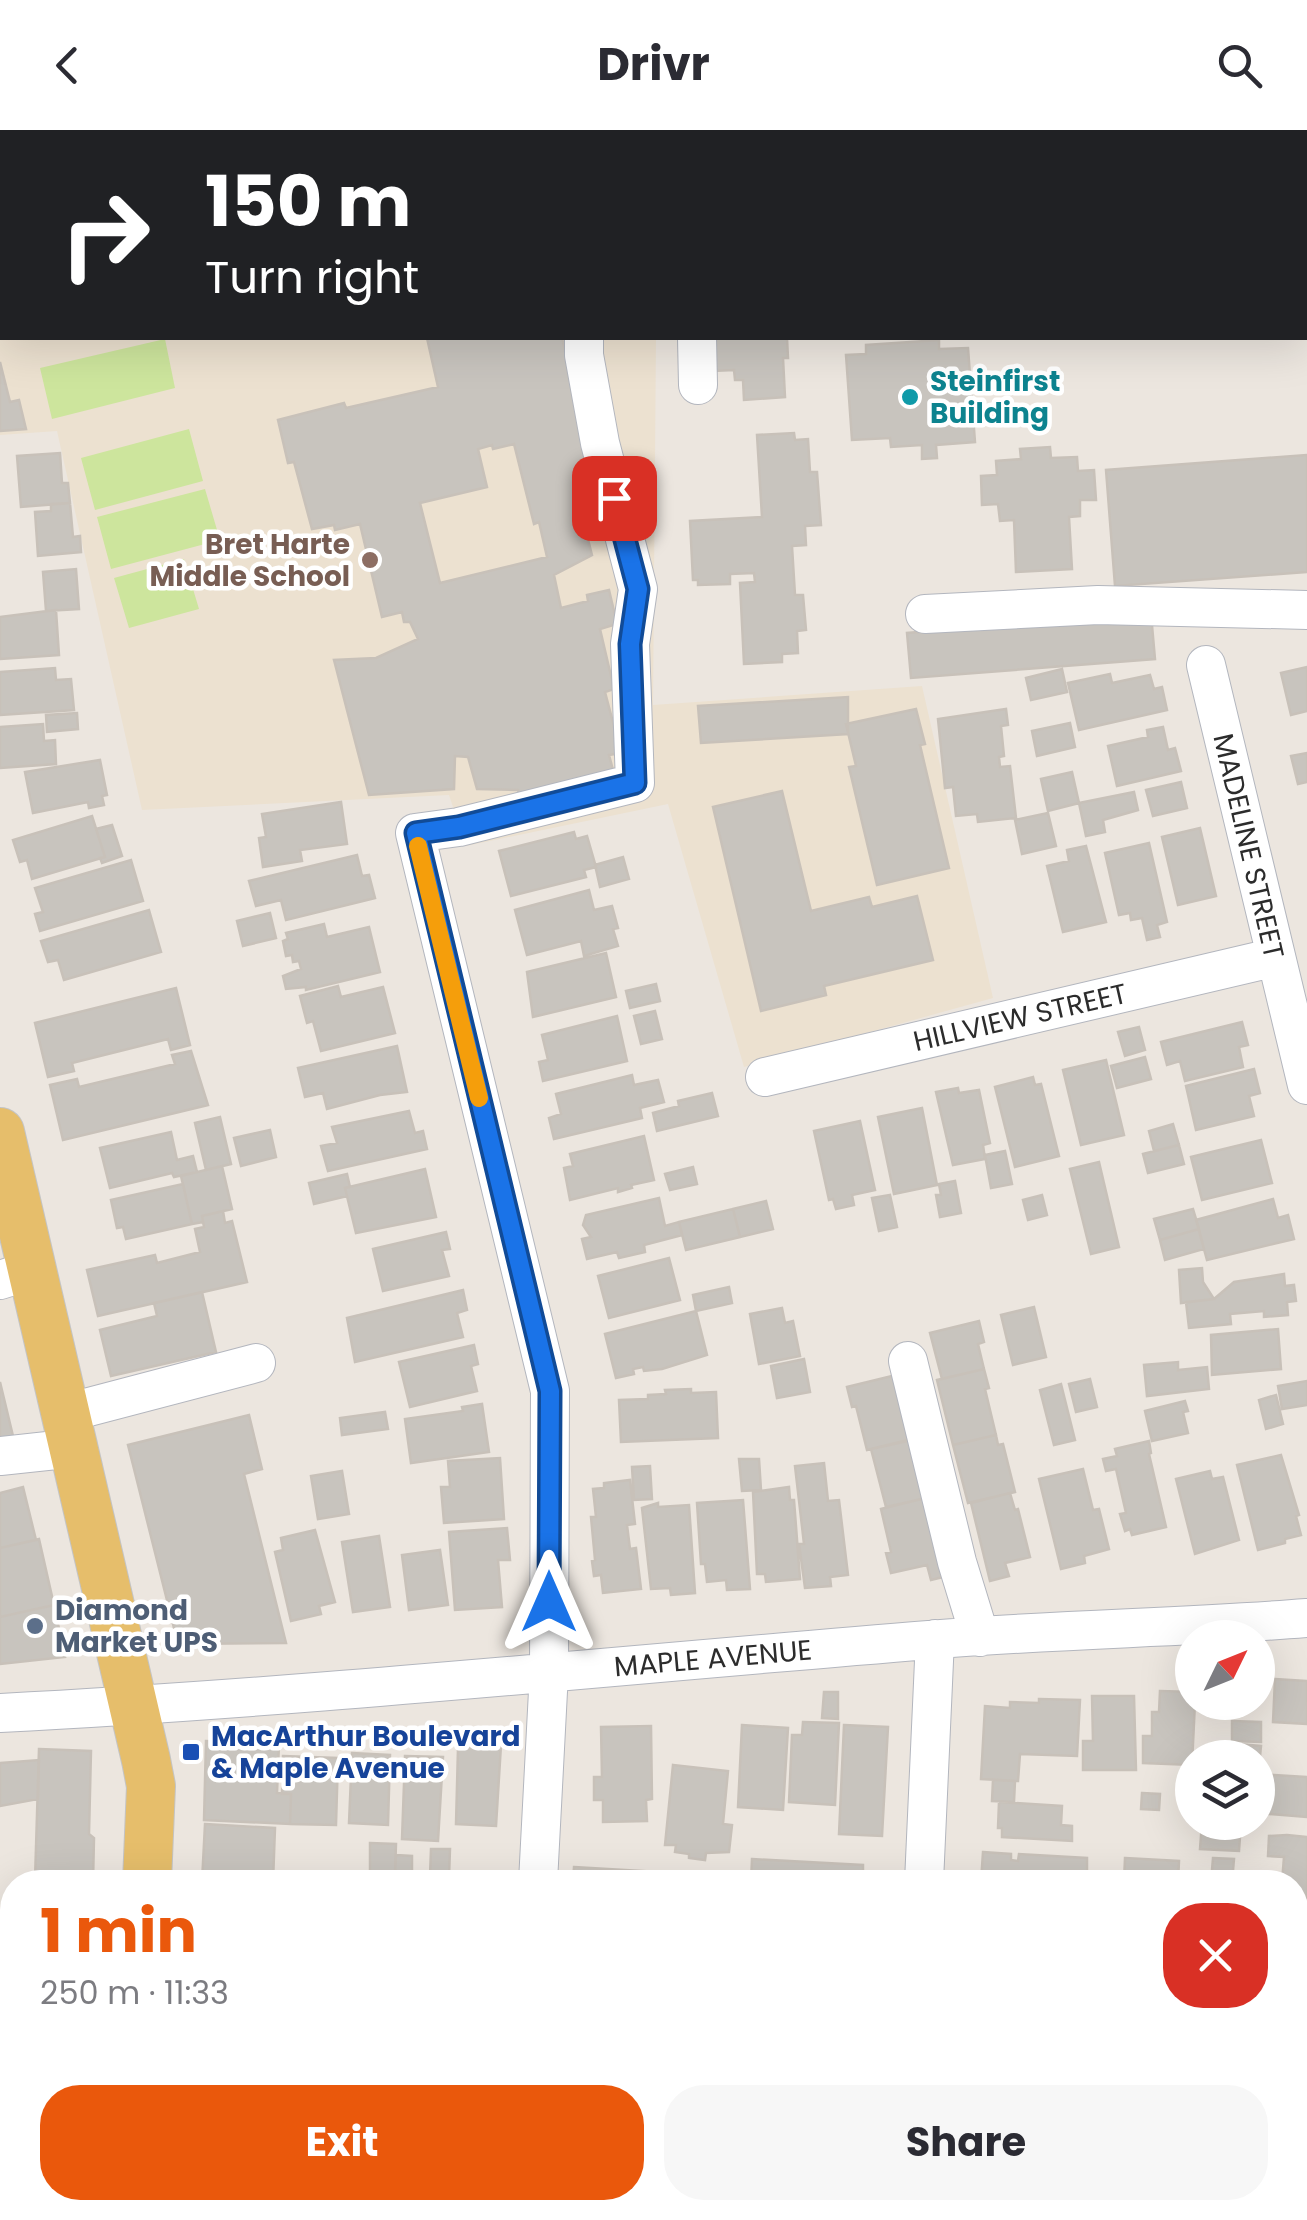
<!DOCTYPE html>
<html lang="en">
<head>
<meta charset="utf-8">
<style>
	body { margin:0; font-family:Poppins,sans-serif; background:#f7f7f7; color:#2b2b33; height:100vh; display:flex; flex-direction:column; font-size:38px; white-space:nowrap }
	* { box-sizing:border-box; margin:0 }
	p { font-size:32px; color:#7c7c81 }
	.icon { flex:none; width:55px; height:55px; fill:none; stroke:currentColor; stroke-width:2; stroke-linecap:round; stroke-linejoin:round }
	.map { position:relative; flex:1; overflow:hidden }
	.details { position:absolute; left:0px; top:1740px; width:1308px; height:350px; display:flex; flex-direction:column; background:#fff; border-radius:40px 40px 0 0; box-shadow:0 10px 40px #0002 }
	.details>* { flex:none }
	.guide { position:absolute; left:0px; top:0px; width:1308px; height:210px; box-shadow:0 10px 40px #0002; background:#202124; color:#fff; overflow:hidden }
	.needle { width:65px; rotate:47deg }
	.fabs { position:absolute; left:1175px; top:1490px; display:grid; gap:20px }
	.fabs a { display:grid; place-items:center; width:100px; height:100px; border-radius:50%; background:#fff; box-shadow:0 10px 40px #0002; font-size:50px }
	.pin { position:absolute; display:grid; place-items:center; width:85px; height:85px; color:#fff; margin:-42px; border-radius:20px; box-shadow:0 5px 15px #0006 }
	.me { position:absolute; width:110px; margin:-55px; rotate:0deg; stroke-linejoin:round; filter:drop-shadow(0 0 8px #0008) }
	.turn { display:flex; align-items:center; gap:35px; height:210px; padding:0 40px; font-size:45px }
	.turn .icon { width:130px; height:130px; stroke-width:2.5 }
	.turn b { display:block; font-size:70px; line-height:85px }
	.round { display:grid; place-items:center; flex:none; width:105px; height:105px; border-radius:40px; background:#f7f7f7 }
	.head { display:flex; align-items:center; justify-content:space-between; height:170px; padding:0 40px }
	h1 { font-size:60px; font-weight:700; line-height:75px; color:#ea580c }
	.primary-button { display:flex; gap:20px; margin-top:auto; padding:20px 40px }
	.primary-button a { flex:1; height:115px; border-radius:40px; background:#ea580c; color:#fff; font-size:40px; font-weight:700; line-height:115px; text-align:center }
	.primary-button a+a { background:#f7f7f7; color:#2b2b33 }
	header { display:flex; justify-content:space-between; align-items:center; height:130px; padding:0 40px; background:#fff; font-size:45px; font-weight:700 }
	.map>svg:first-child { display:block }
	.education { fill:#ece1d0 }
	.pitch { fill:#cde59d }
	.building { fill:#c8c4be; stroke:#c8c1b9; stroke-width:2.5; fill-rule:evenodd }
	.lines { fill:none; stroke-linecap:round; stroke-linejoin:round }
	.minor-casing { stroke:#b3b6be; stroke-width:40 }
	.major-casing { stroke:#c4c4c4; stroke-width:50 }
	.minor { stroke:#fff; stroke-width:38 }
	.major { stroke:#e6be6b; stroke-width:48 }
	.route-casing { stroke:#114b97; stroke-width:25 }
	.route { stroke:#1a73e8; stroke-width:18 }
	.slow { stroke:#f59e0b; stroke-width:18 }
	.culture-dot { fill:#0f9aa8; stroke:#fff; stroke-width:4 }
	.education-dot { fill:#8d6e63; stroke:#fff; stroke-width:4 }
	.service-dot { fill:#5c6f8a; stroke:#fff; stroke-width:4 }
	.transit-dot { fill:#1a4fb4; stroke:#fff; stroke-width:4 }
	.labels { text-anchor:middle; stroke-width:9; stroke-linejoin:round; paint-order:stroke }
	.culture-label { font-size:28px; font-weight:bold; fill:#0d838f; stroke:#fff; text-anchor:start }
	.education-label { font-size:28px; font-weight:bold; fill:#785e54; stroke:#fff; text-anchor:end }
	.street-label { font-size:28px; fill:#2c2c2c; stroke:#fff }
	.service-label { font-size:28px; font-weight:bold; fill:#4e5e75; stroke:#fff; text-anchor:start }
	.transit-label { font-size:28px; font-weight:bold; fill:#164399; stroke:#fff; text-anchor:start }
</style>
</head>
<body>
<header><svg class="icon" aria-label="back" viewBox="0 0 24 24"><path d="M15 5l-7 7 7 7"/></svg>Drivr<svg class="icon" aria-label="search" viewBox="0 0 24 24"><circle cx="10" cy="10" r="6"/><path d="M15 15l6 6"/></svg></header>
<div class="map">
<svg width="1307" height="2090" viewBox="0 0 1307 2090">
	<rect width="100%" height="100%" fill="#ece6df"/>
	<!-- education -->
	<path class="education" d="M0,0H658L2,2V208H656L653,575L922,556L993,868L744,937L668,674L466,716L449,665L142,680L57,301L0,305Z"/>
	<!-- pitch -->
	<path class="pitch" d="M165,209L175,258L52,289L40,238Z
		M189,299L203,351L95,380L81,328Z
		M205,359L220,410L111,439L97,387Z
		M184,429L199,479L129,498L114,448Z"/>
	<!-- building -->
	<path class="building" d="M423,0H566L423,2Z
		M427,208H562L601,377L581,382L592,425L554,445L561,478L588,471L587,465L609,460L617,494L600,499L614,559L605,562L621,623L609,625L613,640L519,664L518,660L477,659L468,627L455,626L454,659L369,665L334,530L376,528L418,509L410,492H404L402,482L382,487L360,394L335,400L334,395L312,399L294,332L288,333L278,290L344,273L346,278L438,257ZM514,314L534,394L539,392L547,427L440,453L420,373L487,357L478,319L492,315L493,319Z
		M710,208H787L788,228H783L785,267L744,270L743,250H735L734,240L713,241Z
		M939,210V219L968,218L975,312L936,315L937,328L922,329V315L891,317L890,308L852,310L846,225L866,224V215Z
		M0,232L10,272L19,270L26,299L0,301Z
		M794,303L795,310L808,309L810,342H817L821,395L805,396L806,415L792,416L795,465H803L806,500L797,501L798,523L782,524V532L744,534L740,453L755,452L754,443L730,444V454L698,455V450H693L690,391L762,387L757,305Z
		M1050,317L1051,328L1077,327L1078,341L1094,340L1096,370H1080V386L1069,387L1072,439L1016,442L1014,390L1000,391L998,374L982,375L981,346L997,345L996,331L1021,329L1020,319Z
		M60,323L62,353H68L70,373L21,377L17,326Z
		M1307,325V442L1115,456L1106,340Z
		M70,373L73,407L80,406L81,422L38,426L35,382L51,381V374Z
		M76,439L79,479L46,481L43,442Z
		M56,480L59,525L0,529V487Z
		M1151,484L1155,529L911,548L907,503Z
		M1307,537V581L1291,585L1281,543Z
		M55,538L56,550L71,549L74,580L0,585V542Z
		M1062,539L1067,562L1031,570L1026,548Z
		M1110,544L1112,553L1150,545L1154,559L1162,557L1167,580L1079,600L1068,553Z
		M848,567V604L701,613L698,576Z
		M916,579L925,614L920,615L949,738L877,755L849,637L856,636L846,594Z
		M1006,579L1008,595L1001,596L1004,626L999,627L1000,637L1010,636L1016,688L978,692L977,684L956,686L953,657L945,658L938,589Z
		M77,583L78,599L47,602L46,585Z
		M1070,593L1075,617L1037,626L1032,601Z
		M43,594L44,611L55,610L56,634L0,638V597Z
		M1163,597L1168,620L1175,618L1181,641L1117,656L1108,616L1148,607L1147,600Z
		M1307,623V652L1298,654L1291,626Z
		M100,630L107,665L102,666L104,675L89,678L88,672L33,683L25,642Z
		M1072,642L1079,673L1048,681L1041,649Z
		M1181,652L1187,678L1153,686L1146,660Z
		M782,661L811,781L869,767L872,777L917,766L933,830L824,856L826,865L761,881L713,677Z
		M1134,662L1138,680L1103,690L1105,702L1086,706L1079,673Z
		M341,672L347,714L300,720L302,731L263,737L259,708L266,707L262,684Z
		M1048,683L1056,716L1022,724L1015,690Z
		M92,686L105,727L32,749L27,730L20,732L13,710Z
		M112,695L122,726L102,733L100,728L105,727L96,699Z
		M1200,698L1216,766L1178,775L1162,707Z
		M574,702L576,709L587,706L596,737L584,740L586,747L511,766L499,721Z
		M1149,713L1167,792L1157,795L1160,807L1147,810L1142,788L1131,790L1130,783L1119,785L1105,723Z
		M1086,716L1106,792L1063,802L1047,736L1069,731L1067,720Z
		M357,725L362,746L369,745L375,768L286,790L281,770L256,776L249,751Z
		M623,727L629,749L600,757L595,735Z
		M131,730L143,771L40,801L35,784L43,782L35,758Z
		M589,760L594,780L612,776L618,798L613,799L618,816L584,826L581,811L527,825L515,780Z
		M149,780L161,822L64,850L58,830L48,832L41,811Z
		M270,783L276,808L243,816L237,791Z
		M324,794L327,807L369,797L380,842L306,860V857L286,859L283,846L301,839L299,831L293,832L292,825L286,826L283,811L288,809L286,803Z
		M606,823L616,867L533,887L527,842Z
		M656,854L660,871L630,878L626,861Z
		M338,856L341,867L383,857L395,903L321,921L313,891L307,893L300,866Z
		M176,858L190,915L171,920L168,909L72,933L74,941L48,947L35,893Z
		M655,881L662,909L641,914L634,886Z
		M617,886L627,931L543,951L539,932L548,930L542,905Z
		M1242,892L1248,915L1239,917L1243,937L1185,951L1180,931L1167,935L1161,912Z
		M1139,897L1145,920L1125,926L1118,902Z
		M397,916L407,962L380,965L327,979L323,963L305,967L298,938Z
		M191,921L208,975L63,1010L50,955L77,949L79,957L175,934L172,925Z
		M1145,927L1151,949L1117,958L1111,936Z
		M1106,930L1124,1005L1081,1015L1063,940Z
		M1254,939L1260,963L1249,966L1254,986L1196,1000L1186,956Z
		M632,945L634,955L658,950L664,972L640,978L642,988L554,1009L549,988L561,984L556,964Z
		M1033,947L1035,955L1041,954L1059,1026L1015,1037L995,957Z
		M958,958L959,963L979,960L990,1013L983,1015L985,1029L953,1035L936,962Z
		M712,963L718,986L657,1001L653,983L679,976L678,971Z
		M922,978L937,1055L894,1064L878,987Z
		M409,981L415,1003L423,1001L427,1019L328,1041L321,1016L337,1013L332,997Z
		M220,987L231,1034L206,1040L195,993Z
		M860,991L875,1060L852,1065L854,1075L836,1079L833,1069L829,1070L814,1001Z
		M1173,994L1179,1015L1154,1021L1149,1001Z
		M270,1000L276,1027L241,1036L234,1008Z
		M171,1002L177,1030L193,1026L197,1042L174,1047L172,1043L110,1058L100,1018Z
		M644,1006L654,1050L631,1055L632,1058L618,1062V1058L570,1070L564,1038L573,1036L570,1024Z
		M1261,1010L1272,1053L1202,1070L1191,1027Z
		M1179,1015L1184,1034L1148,1043L1143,1024Z
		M1005,1021L1012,1054L991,1058L985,1025Z
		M1099,1032L1119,1117L1091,1124L1070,1039Z
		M222,1036L232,1079L202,1086L203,1092L192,1094L181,1046Z
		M693,1037L697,1054L670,1060L665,1044Z
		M425,1039L436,1087L356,1103L345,1058Z
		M347,1044L350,1057L345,1058L347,1066L314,1074L309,1053Z
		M955,1051L961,1083L940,1087L936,1065H941L939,1054Z
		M183,1054L192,1094L126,1109L123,1097L117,1098L111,1070Z
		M890,1065L897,1097L879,1101L872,1068Z
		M1042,1065L1047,1085L1028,1090L1023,1070Z
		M659,1068L665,1096L679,1092L682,1105L644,1115L645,1122L619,1128L617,1122L587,1129L582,1109L591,1107L583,1095L586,1085Z
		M1273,1069L1278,1088L1288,1085L1294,1109L1207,1130L1196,1090Z
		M766,1071L773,1099L740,1107L733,1079Z
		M733,1079L740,1107L686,1120L679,1092Z
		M1193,1079L1199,1099L1160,1110L1154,1089Z
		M223,1081L225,1093L232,1091L247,1152L98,1186L87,1140L155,1125L157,1133L200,1122L195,1099L204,1097L202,1086Z
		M1199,1099L1204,1119L1165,1130L1160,1110Z
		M446,1102L450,1119L442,1120L449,1146L383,1161L373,1119Z
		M669,1128L680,1170L609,1188L598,1146Z
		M1202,1138L1203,1152L1214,1169L1181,1173L1179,1140Z
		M1284,1144L1285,1156L1294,1155L1296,1171L1287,1172L1288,1185L1264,1187V1181L1230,1184L1231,1194L1189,1198L1186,1172L1214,1169L1234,1152Z
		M729,1157L732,1173L696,1181L693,1165Z
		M463,1160L467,1180L457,1183L463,1207L355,1232L347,1188Z
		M202,1162L216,1222L111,1246L100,1200L157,1186L154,1173Z
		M1034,1177L1046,1227L1013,1235L1001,1185Z
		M782,1178L785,1193L793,1191L800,1226L759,1234L750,1184Z
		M696,1181L707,1225L662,1239L644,1241L643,1237L633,1239L634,1244L616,1248L605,1204Z
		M979,1191L984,1212L978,1214L984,1239L942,1249L930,1203Z
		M1278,1199L1281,1239L1212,1245L1211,1205Z
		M474,1215L478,1234L471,1236L477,1261L410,1277L399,1232Z
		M804,1229L810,1262L777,1268L771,1236Z
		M1178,1232V1240L1207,1237L1209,1259L1147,1266L1144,1235Z
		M984,1239L989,1258L985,1259L996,1305L953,1315L937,1250Z
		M896,1245L912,1310L867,1320L856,1276L852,1277L847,1257Z
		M1090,1249L1097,1277L1076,1282L1069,1254Z
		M1307,1251V1275L1282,1279L1278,1256Z
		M0,1252L13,1306L0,1309Z
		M1061,1254L1075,1310L1054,1315L1040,1260Z
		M691,1259V1263L716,1262L718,1308L621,1312L619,1270L648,1269V1265L666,1264L665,1260Z
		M1276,1265L1283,1294L1266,1299L1259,1270Z
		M1185,1271L1188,1281L1183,1282L1188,1303L1152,1311L1145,1281Z
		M482,1274L489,1322L411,1333L405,1289L463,1281L462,1277Z
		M385,1282L388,1299L342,1305L340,1288Z
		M249,1285L262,1339L244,1344L286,1513L178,1514L128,1315Z
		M996,1305L998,1315L1003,1314L1015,1362L968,1373L953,1315Z
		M916,1308L931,1367L886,1377L871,1319Z
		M1149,1311L1151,1323L1149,1324L1166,1397L1132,1405L1130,1399L1125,1401L1120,1384L1126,1383L1116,1339L1106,1341L1103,1329L1117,1326L1115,1319Z
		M1281,1325L1299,1385L1296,1386L1301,1405L1285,1409V1413L1258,1420L1237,1335Z
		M500,1328L504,1389L444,1393L441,1357H450L448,1331Z
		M739,1329H759L761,1360L742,1361Z
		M824,1333L828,1371L839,1370L848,1445L830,1447L831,1456L805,1458L799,1414H804L795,1336Z
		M650,1336L652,1369L634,1370L632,1337Z
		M1083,1339L1093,1380L1099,1379L1109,1419L1084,1426L1085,1433L1061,1439L1039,1349Z
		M342,1341L349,1384L318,1389L311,1346Z
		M1210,1341L1212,1349L1223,1347L1239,1410L1195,1424L1176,1349Z
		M630,1350L635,1394L627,1395L630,1419L636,1418L641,1459L603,1463L601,1445L594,1446L592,1431L595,1430L591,1387H596L593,1359L604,1358V1353Z
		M23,1357L36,1410L0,1418V1363Z
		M789,1357L790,1370H794L800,1449L766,1452L765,1444H757L753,1362Z
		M1010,1363L1015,1380L1018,1379L1030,1427L1005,1433L1009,1446L990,1451L971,1373Z
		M925,1368L943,1447L931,1450L927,1435L891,1443L886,1423L891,1422L881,1379Z
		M743,1370L750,1459L727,1460L726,1450L707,1452L705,1434H701L697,1373Z
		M658,1373V1377L689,1375L695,1463L671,1465L670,1458L651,1459L642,1378Z
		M507,1398L510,1430H498L502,1477L455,1480L449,1402Z
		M315,1400L335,1472L319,1476L321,1484L291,1491L275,1422L283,1420L281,1408Z
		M379,1406L390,1477L353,1482L342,1412Z
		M39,1409L54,1475L0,1487V1418Z
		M440,1420L448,1475L409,1480L402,1425Z
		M54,1475L65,1527L0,1534V1487Z
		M1275,1549L1307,1551V1594L1273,1592Z
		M1160,1561L1192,1562V1572H1195L1192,1635L1143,1633V1606H1152V1582H1159Z
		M824,1562H838V1589L822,1588Z
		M1092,1566H1134L1136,1640H1083V1611H1093Z
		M1039,1569L1080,1570L1077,1626L1020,1624L1018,1651L981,1649L985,1576L1010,1578V1572L1039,1573Z
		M1232,1591L1261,1592V1612L1232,1611Z
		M803,1592L839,1593L835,1675L789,1672L792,1605H802Z
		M742,1595L788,1598L783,1680L738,1677Z
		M844,1595L888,1597L882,1706L839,1704Z
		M651,1596L652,1669L646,1670L647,1691L603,1692V1670H594V1647H602L601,1597Z
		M206,1611L279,1614L277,1663L291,1664L290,1694L204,1690Z
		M1225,1613L1261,1616L1259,1637L1258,1628H1224Z
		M483,1614L501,1615L496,1696L456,1694L458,1618L483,1619Z
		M39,1619L91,1621L89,1704L94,1708L93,1752L35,1750Z
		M352,1623L390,1625L388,1695L349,1693Z
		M283,1626L338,1628L336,1695L290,1694L291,1664H282Z
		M405,1626L443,1627L438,1711L402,1709Z
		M39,1630L38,1669L0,1676V1633Z
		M673,1635L728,1641L723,1694L732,1695L729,1722L706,1723L705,1730L689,1728V1724L675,1722L676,1715H665Z
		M1259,1644L1307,1647V1687L1258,1683Z
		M993,1650L1015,1651L1014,1672L992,1671Z
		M1142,1663L1160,1664L1159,1680L1141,1679Z
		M999,1672L1062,1676L1061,1695L1072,1696V1711L1002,1707V1698H998Z
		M1202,1692L1241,1693L1239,1721L1200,1719Z
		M205,1694L275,1698L273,1752H202Z
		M1287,1705L1307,1707V1768L1295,1767V1752H1282L1284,1727L1268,1726L1269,1706Z
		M370,1713L396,1714L395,1744L370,1743Z
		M431,1719H450L449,1747L430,1746Z
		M983,1722L1011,1724V1730L1018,1731L1019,1724L1087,1728V1752H981Z
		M396,1725L412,1726V1744H395Z
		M1125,1728L1179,1731L1178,1752H1124Z
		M1213,1728L1234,1729L1232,1752H1211Z
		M752,1729L863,1735V1752H751Z
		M574,1737L692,1744L691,1752H573Z
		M343,1743L373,1745V1752H342Z
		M1295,1778L1307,1779V1815L1295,1814Z
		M0,1795L12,1796V1985H0Z
		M1295,1835L1307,1836V1874L1295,1873Z
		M1295,1894L1307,1895V1931H1295Z
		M1295,1953L1307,1954V1990L1295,1989Z
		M1295,2010L1307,2011L1306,2065H1295Z
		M186,2078H231L230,2090H186Z
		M773,2078H836L835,2088L808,2086V2082L773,2080Z
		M967,2078H1073L1072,2090H966Z
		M268,2079L299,2081V2085L330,2086V2090H238L239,2081L267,2083Z"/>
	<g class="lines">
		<defs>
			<path id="minor" d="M979,0V2
				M609,2L610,0
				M685,2V0
				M697,208L698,255
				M925,484L1098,475L1307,480
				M1206,535L1307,955
				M765,947L1276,827
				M0,1150L32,1140
				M908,1231L957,1432L980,1507
				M66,1283L256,1233
				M0,1326L75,1318
				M0,1583C310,1567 619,1535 929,1510C1055,1499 1181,1498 1307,1488
				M538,1752L549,1542L550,1261L415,703L459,697L635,653L630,514L638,459L600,313L584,225V208
				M924,1752L935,1509
				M520,2090L521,2078
				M908,2090L909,2078"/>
			<path id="major" d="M0,1002L146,1630L151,1656L147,1752
				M132,2090L133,2078"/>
		</defs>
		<!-- minor casing -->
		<use href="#minor" class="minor-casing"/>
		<!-- major casing -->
		<use href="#major" class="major-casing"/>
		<!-- minor -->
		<use href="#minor" class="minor"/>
		<!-- major -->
		<use href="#major" class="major"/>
	</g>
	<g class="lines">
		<defs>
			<path id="route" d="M549,1472L550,1261L416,703L459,697L635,653L630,514L638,459L614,368"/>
		</defs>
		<!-- route casing -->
		<use href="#route" class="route-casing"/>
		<!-- route -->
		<use href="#route" class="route"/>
		<!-- slow -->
		<path class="slow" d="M418,716L479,968"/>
	</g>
	<!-- markers -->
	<circle class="culture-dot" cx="910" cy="267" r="10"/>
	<circle class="education-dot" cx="370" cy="430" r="10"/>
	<circle class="service-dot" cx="35" cy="1496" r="10"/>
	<rect class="transit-dot" x="181" y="1612" width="20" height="20" rx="5"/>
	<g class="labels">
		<!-- culture labels -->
		<g class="culture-label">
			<text x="930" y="261">Steinfirst<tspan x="930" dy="32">Building</tspan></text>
		</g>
		<!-- education labels -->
		<g class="education-label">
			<text x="350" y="424">Bret Harte<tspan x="350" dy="32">Middle School</tspan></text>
		</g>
		<!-- street labels -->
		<g class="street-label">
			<text transform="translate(1249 716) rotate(77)" y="10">MADELINE STREET</text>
			<text transform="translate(1020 887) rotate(-13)" y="10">HILLVIEW STREET</text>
			<text transform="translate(713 1528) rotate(-5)" y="10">MAPLE AVENUE</text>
		</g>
		<!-- service labels -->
		<g class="service-label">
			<text x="55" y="1490">Diamond<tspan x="55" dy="32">Market UPS</tspan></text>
		</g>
		<!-- transit labels -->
		<g class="transit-label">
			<text x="211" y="1616">MacArthur Boulevard<tspan x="211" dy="32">&amp; Maple Avenue</tspan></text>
		</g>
	</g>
</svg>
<div class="fabs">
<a><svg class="needle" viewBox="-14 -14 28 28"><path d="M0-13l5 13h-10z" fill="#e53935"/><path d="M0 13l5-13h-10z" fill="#7c7c81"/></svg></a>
<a><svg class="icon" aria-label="layers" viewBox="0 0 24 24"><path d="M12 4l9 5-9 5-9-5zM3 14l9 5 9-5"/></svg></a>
</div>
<div class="pin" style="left:614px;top:368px;background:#d93025"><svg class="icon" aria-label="arrive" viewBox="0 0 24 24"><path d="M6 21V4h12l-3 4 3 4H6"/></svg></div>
<svg class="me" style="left:549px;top:1472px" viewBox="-20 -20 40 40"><path d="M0-17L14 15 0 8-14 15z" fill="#1a73e8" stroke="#fff" stroke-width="4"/></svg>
<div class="guide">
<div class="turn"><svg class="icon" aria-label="right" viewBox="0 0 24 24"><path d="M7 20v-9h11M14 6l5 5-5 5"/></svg><div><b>150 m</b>Turn right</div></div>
</div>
<section class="details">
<div class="head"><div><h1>1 min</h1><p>250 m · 11:33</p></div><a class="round" style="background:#d93025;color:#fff"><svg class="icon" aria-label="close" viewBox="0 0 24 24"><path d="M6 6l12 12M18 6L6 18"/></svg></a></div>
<div class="primary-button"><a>Exit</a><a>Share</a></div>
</section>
</div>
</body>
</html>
